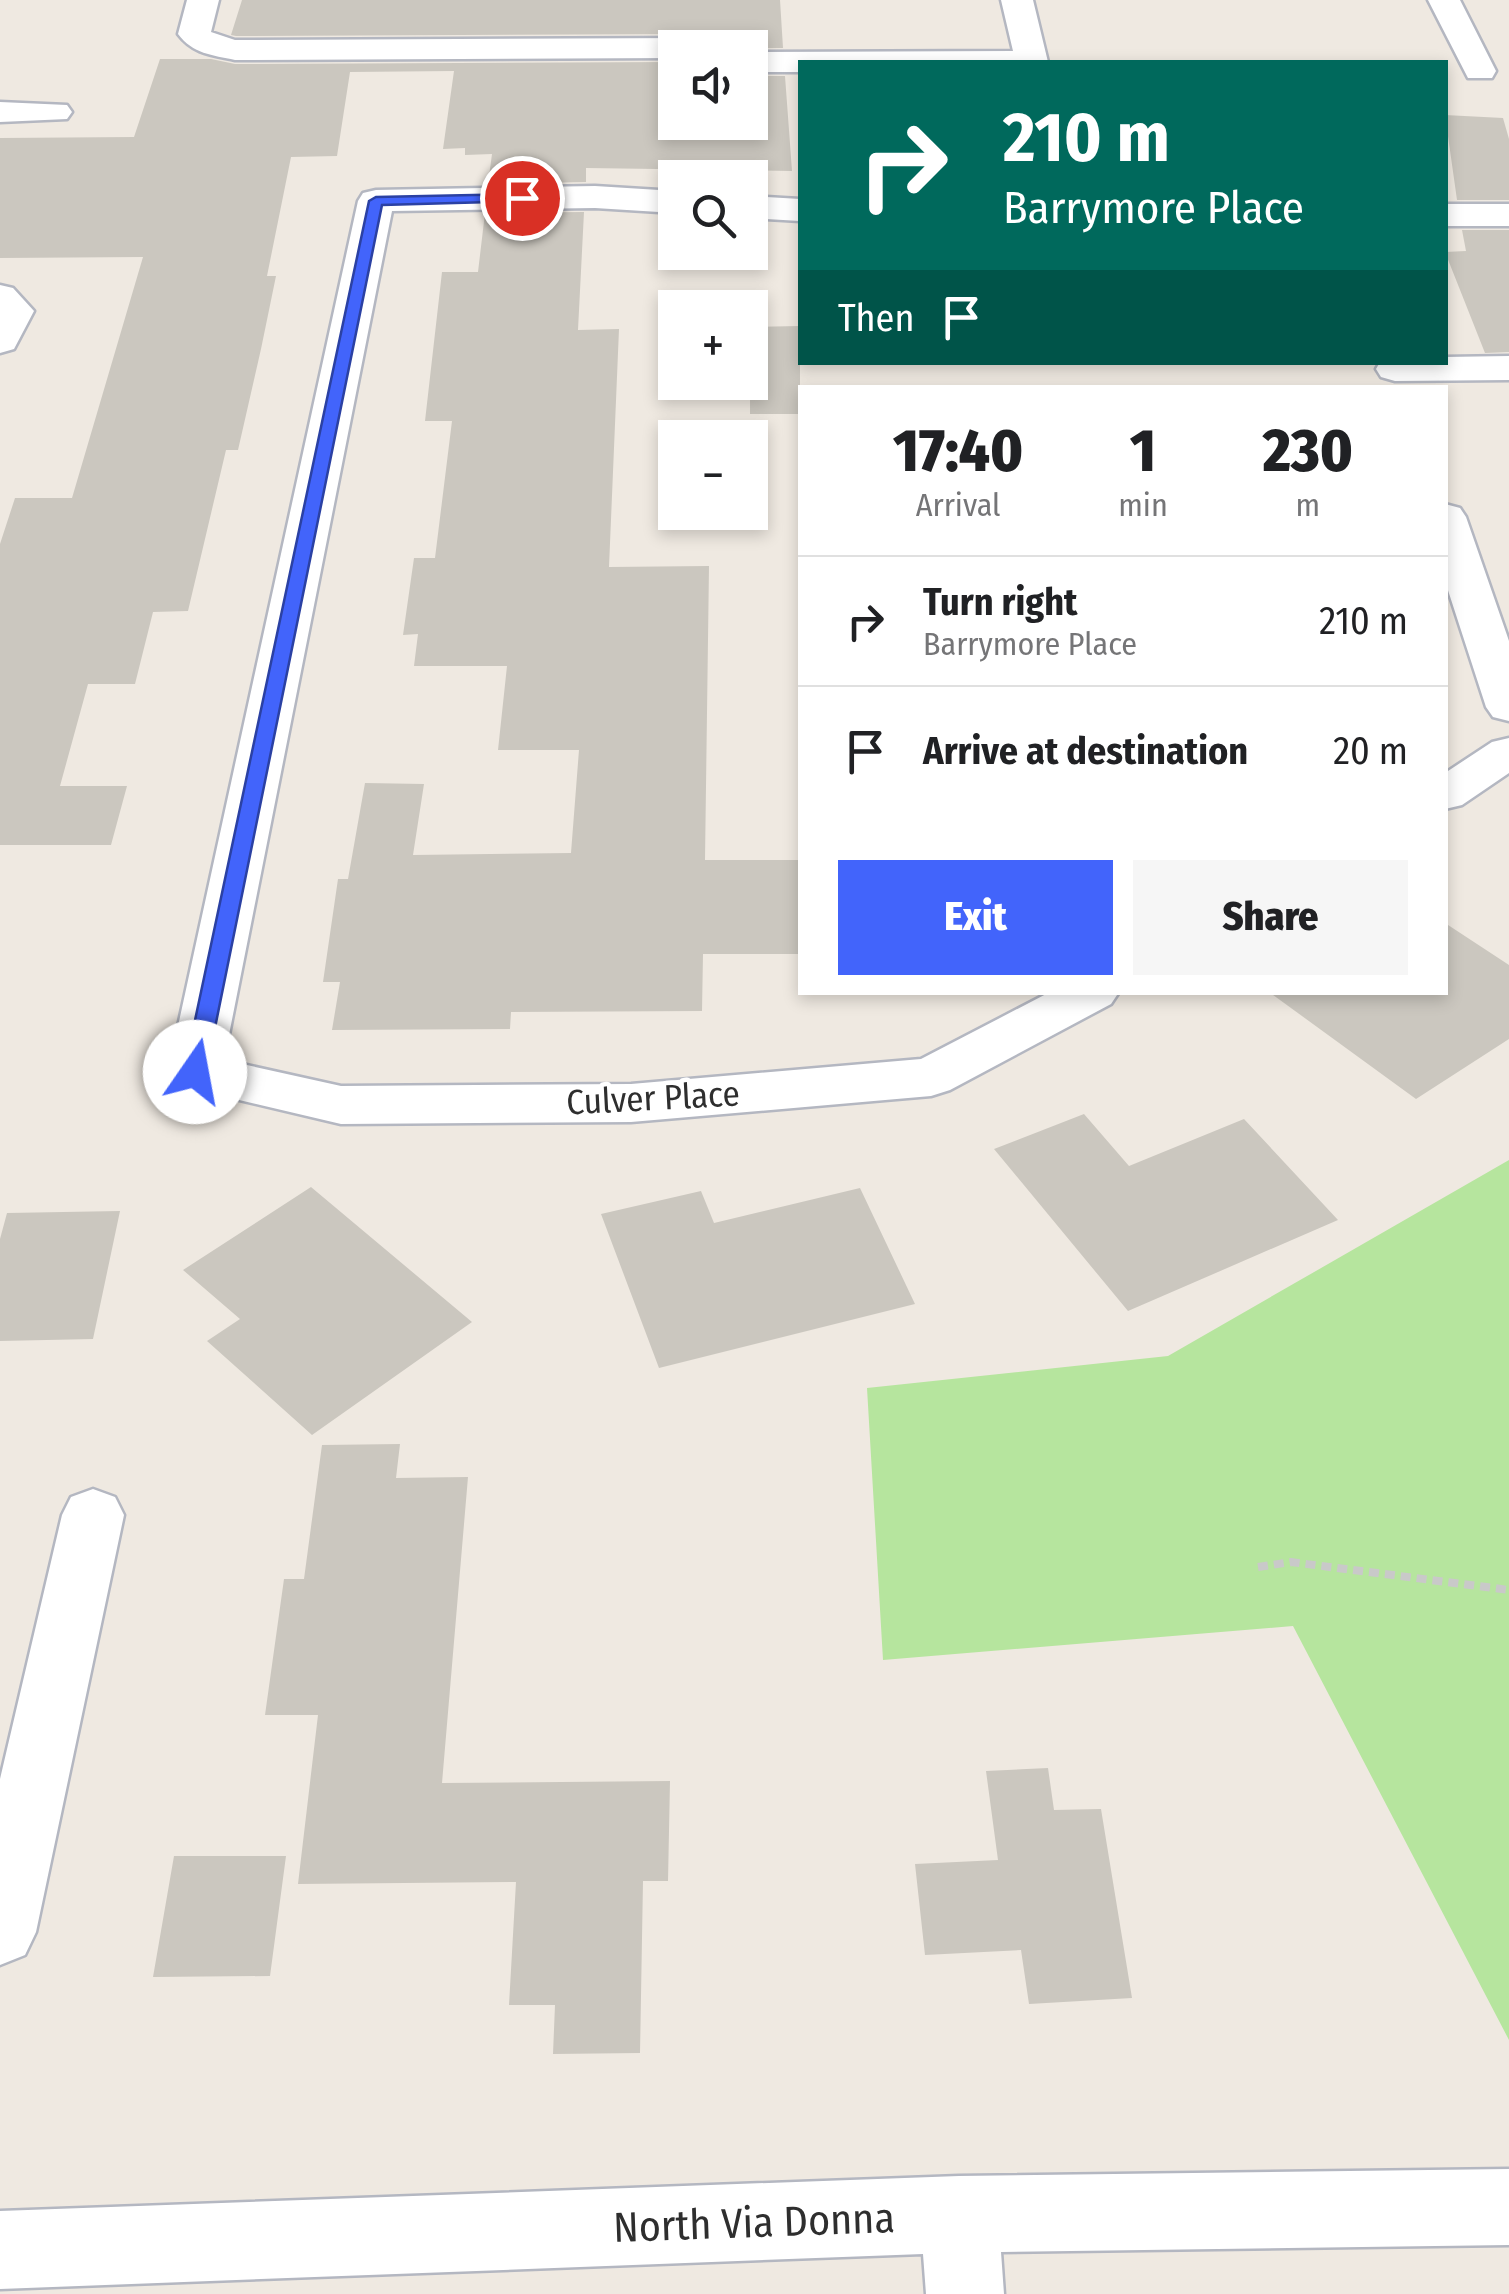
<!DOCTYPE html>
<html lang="en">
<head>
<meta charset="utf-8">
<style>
	body { margin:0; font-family:"Fira Sans Condensed",sans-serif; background:#f6f6f6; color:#202124; height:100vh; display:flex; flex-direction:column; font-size:38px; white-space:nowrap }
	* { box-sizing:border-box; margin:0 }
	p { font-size:32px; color:#757577 }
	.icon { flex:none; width:55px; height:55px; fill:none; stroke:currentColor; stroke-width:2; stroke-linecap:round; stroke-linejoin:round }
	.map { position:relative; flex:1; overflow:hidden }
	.sheet { position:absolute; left:798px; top:385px; width:650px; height:610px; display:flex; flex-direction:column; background:#fff; border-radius:0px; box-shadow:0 5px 15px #0003 }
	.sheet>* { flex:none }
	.banner { position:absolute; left:798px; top:60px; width:650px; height:305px; border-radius:0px; box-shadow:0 5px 15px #0003; background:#00695c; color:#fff; overflow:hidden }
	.controls { position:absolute; left:658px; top:30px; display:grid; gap:20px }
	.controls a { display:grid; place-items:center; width:110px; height:110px; border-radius:0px; background:#fff; box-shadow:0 5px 15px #0003; font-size:50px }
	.pin { position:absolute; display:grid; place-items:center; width:85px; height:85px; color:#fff; margin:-42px; border:5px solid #fff; border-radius:50%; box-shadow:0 2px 10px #0007 }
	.me { position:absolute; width:110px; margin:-55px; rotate:12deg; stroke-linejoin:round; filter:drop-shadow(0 0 8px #0008) }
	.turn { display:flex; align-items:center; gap:35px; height:210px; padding:0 40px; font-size:45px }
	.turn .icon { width:130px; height:130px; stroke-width:2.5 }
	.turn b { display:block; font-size:70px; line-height:85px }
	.then { display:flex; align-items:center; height:95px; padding:0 40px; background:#0003; gap:20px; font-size:38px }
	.eta { display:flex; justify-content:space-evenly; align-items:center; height:170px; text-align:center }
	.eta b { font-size:60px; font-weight:800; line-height:70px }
	.button { display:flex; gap:20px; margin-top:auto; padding:20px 40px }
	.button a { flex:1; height:115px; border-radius:0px; background:#4264fb; color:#fff; font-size:40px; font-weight:800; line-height:115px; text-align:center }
	.button a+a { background:#f6f6f6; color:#202124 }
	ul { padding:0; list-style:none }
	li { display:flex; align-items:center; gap:30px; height:130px; padding:0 40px; border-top:2px solid #e0e0e0 }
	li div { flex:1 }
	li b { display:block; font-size:38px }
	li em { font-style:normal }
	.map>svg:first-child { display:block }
	.green { fill:#b6e59e }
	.building { fill:#cbc7bf }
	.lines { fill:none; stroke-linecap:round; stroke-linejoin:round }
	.minor-casing { stroke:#b4b7c1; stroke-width:5 }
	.path { stroke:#c9c9c9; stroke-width:8; stroke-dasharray:10 6; stroke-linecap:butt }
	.minor { fill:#fff; fill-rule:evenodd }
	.route { fill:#4264fb; stroke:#2b41a3; stroke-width:2.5 }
	.labels { text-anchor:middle; stroke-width:9; stroke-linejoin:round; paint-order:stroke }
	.street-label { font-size:35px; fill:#2e2e2e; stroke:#fff }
	.near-street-label { font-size:42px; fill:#2e2e2e; stroke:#fff }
</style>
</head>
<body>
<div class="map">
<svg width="1509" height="2294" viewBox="0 0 1509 2294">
	<rect width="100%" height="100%" fill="#efe9e1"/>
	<!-- green -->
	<path class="green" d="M1509,1160V2040L1293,1626L883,1660L867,1388L1168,1356Z"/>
	<!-- building -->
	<path class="building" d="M242,0H780L783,48H714L706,37L694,34L236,36L231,35Z
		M160,59H211L235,64L675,62V122H750V76H785L792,171L586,168V182L488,184L492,154L465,155V148L443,149L454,71L350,72L337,156L291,157L267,276H276L261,349L238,450H226L188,611L153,612L135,684H88L60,786H127L111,845H0V544L15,498H72L143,257L0,258V138L134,137Z
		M1445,115L1503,118L1509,139V200H1457Z
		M584,212L578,330L619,329L609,567L709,566L705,860H800V954H703L702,1011L511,1012L510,1029L332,1030L340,982H323L338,879H348L365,783L424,784L413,855L571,853L579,750H498L507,666H414L418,634L403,635L414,558H435L452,421H425L442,272H478L485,213Z
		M1462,230H1509V352L1485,353L1445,252L1466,251Z
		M800,326V414H750V327Z
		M1445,923L1509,965V1039L1416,1099L1269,992H1445Z
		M1084,1114L1129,1166L1244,1119L1338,1220L1128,1311L994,1149Z
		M311,1187L472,1322L312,1435L207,1341L240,1319L183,1270Z
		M860,1188L915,1304L659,1368L601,1214L701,1191L714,1223Z
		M120,1211L93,1339L0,1341V1239L7,1213Z
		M400,1444L396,1478L468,1477L442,1783L670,1781L668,1881H643L640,2053L553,2054L555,2005H509L516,1882L298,1884L318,1715H265L284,1579H304L322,1445Z
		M1048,1768L1054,1810L1101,1809L1132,1998L1029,2004L1021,1950L925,1955L915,1864L998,1860L986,1771Z
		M174,1856H286L270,1976L153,1977Z"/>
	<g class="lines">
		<defs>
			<path id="minor" d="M187,0H219L211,32L235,40L694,38L705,41L710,48H675V58L235,60C212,55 193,54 178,34Z
				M1001,0H1033L1048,62H800V72H750V52L1013,51Z
				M1428,0H1460L1496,71L1492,78H1468Z
				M0,102L67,105L72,112L67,119L0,122Z
				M595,186L675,191V213L595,208L392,211L224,1060L341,1086L631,1084L921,1059L1050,992H1119L1111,1004L950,1090L931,1096L631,1122L341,1124L176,1085L168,1072L358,201L363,193L376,190Z
				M750,196L800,199V221L750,218Z
				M1445,204H1509V226H1445Z
				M0,285L13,288L34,311L14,349L0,353Z
				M1509,356V380L1395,381L1381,377L1376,369L1380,362H1445V357Z
				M1445,504L1460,508L1466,517L1509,641V721L1493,717L1486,707L1445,581Z
				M1509,738V773L1462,805L1445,809V773L1492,742Z
				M93,1489L115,1497L124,1515L36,1932L25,1955L0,1965V1779L62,1515L71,1497Z
				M1509,2169V2245L1001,2252L1004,2294H926L923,2254L0,2289V2211L959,2176Z"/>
		</defs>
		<!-- minor casing -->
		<use href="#minor" class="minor-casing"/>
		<!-- path -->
		<path class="path" d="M1258,1567L1291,1562L1509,1590"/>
		<!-- minor -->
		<use href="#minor" class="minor"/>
	</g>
	<!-- route -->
	<path class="route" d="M522,194L529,198L527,201L382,205L206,1072L195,1080L187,1078L184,1072L369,201L376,197Z"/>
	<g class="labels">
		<!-- street labels -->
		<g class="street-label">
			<text transform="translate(653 1098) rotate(-3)" y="12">Culver Place</text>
		</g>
		<!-- near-street labels -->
		<g class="near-street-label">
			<text transform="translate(754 2222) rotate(-2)" y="15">North Via Donna</text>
		</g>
	</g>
</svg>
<div class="controls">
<a><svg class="icon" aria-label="sound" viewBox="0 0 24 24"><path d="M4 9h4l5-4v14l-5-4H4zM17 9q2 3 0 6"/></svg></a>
<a><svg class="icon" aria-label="search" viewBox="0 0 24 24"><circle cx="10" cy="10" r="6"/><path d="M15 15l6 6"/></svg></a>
<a>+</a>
<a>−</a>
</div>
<div class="pin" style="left:522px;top:198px;background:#d93025"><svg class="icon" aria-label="arrive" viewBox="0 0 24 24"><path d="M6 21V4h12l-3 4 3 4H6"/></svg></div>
<svg class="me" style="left:195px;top:1072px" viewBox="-20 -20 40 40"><circle r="19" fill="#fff"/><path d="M0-13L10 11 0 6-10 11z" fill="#4264fb"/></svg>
<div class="banner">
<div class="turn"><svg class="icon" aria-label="right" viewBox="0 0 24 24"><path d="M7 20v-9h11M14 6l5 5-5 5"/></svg><div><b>210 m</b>Barrymore Place</div></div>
<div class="then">Then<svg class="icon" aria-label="arrive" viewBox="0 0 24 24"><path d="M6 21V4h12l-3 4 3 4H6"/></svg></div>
</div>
<section class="sheet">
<div class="eta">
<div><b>17:40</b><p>Arrival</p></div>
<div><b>1</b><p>min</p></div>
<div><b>230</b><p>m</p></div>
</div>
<ul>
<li><svg class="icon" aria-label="right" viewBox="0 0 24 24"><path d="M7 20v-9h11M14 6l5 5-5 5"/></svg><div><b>Turn right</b><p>Barrymore Place</p></div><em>210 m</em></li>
<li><svg class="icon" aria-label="arrive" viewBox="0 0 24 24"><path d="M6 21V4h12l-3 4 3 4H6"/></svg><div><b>Arrive at destination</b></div><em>20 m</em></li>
</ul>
<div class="button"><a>Exit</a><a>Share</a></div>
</section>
</div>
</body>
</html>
